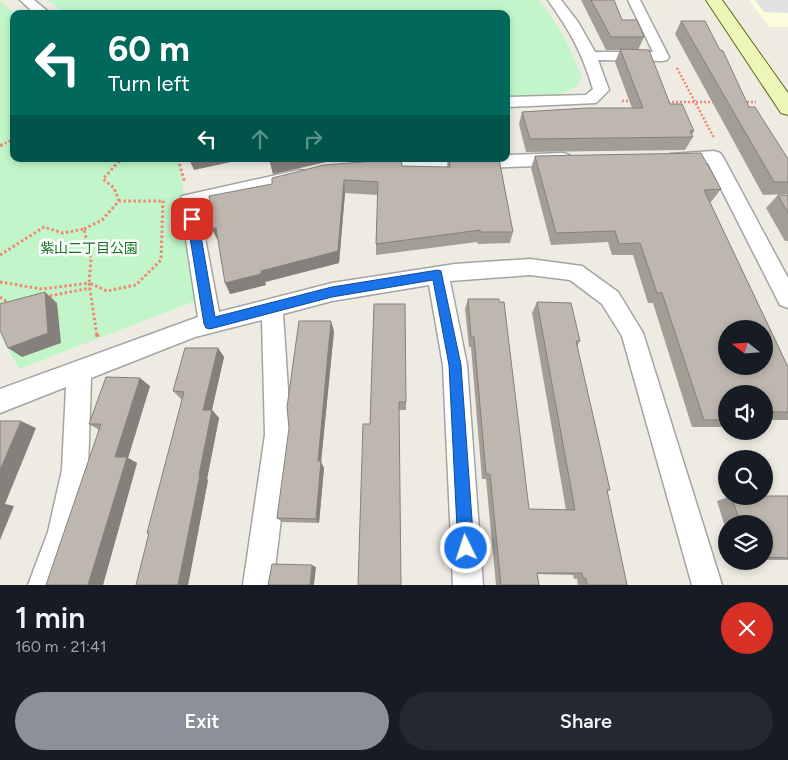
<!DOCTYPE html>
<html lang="en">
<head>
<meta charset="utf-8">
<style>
	body { margin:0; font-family:Figtree,"Noto Sans JP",sans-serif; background:#242831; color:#f1f3f6; height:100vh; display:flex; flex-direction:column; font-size:19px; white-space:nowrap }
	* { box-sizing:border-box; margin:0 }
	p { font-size:16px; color:#9ea1a6 }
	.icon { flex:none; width:28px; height:28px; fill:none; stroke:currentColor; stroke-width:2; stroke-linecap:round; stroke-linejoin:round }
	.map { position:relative; height:585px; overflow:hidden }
	.details { display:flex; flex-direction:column; background:#171b24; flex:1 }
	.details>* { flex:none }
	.top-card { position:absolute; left:10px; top:10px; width:500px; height:152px; border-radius:10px; box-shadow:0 2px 8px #0003; background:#00695c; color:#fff; overflow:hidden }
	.needle { width:32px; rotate:287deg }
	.buttons { position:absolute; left:718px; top:320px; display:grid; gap:10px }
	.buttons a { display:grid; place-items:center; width:55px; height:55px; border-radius:50%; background:#171b24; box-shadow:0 2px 8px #0003; font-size:25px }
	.pin { position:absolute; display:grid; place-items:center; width:42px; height:42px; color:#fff; margin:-21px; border-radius:10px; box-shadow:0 2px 8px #0006 }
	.me { position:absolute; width:55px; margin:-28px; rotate:356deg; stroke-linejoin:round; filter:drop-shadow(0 0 4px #0008) }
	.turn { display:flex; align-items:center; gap:18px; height:105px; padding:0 15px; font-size:22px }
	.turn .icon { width:65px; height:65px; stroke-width:2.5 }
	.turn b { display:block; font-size:35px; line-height:42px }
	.lanes { display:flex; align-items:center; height:48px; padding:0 15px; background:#0003; justify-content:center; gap:25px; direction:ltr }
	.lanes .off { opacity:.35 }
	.round { display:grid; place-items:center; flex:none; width:52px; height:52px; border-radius:26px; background:#242831 }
	.overview { display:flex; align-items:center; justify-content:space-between; height:85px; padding:0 15px }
	h1 { font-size:30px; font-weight:600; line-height:38px }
	.cta { display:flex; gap:10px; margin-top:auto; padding:10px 15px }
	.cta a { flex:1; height:58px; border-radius:30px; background:#8c9099; color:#fff; font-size:20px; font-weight:600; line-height:58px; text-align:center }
	.cta a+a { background:#242831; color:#f1f3f6 }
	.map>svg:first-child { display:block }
	.education { fill:#fbfddd }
	.park { fill:#c2f6ca }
	.parking { fill:#e1e1e1 }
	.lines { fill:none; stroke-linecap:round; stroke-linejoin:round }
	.street-casing { stroke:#a4a4a4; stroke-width:3 }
	.secondary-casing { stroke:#5b6d0b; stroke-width:2 }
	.path-far2 { stroke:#f18770; stroke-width:2.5; stroke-dasharray:2 2; stroke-linecap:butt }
	.path-far1 { stroke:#f18770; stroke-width:3; stroke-dasharray:2.5 2.5; stroke-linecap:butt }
	.path { stroke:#f18770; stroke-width:4; stroke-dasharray:3 3; stroke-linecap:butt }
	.street { fill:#fff; fill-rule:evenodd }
	.secondary { fill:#eef5b9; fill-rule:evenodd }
	.wall { fill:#a39d97 }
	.shaded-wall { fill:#85807b }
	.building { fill:#beb7b0; stroke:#85807b; fill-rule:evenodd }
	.route { fill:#1a73e8; stroke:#114b97 }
	.labels { text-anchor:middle; stroke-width:5; stroke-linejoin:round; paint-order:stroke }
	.park-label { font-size:14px; fill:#117421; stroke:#fff }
</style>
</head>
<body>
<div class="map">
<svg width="788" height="585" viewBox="0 0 788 585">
	<rect width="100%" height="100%" fill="#eeebe3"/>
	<!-- education -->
	<path class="education" d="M749,0H788V27H769Z"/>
	<!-- park -->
	<path class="park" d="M48,0H538C559,24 571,48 582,78L576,87L559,95L506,96V14H65Z
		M0,1L15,14H14V159H180L195,301L19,369L0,334Z"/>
	<!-- parking -->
	<path class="parking" d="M755,0H788V13L764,12Z"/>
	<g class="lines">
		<defs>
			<path id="street" d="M20,0H34L51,14H35Z
				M548,0H561L578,22L595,52H653L628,0H640L669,57L667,60L662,61L598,60L609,90L596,103L506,107V97L586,95L593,89C581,50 571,33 548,0Z
				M714,151L720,153L723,157L788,278V308L780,305L708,163L676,164L670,162L667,158L670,154Z
				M563,153L569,155L572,159L569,163L563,165L374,172L368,170L365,166L368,162L374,160L506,159V155Z
				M299,170L305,171L308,176L305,181L199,206L219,312L332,283L455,264L530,259L582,266L618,292L643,333L722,585H692L622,336L602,304L570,280L530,275L450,281L467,365L483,585H453L443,365L429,285L332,301L283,314L291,435L273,585H243L265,435L262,320L195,337L91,378L88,470L76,532L58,585H28L48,532L62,470L66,387L0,413V389L198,317L180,201L182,196Z"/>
			<path id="secondary" d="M706,0H722L788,93V115L781,113Z"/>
		</defs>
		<!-- street casing -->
		<use href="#street" class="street-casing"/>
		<!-- secondary casing -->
		<use href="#secondary" class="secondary-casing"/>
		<!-- path-far2 -->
		<path class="path-far2" d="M677,68L714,138
			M622,101H634
			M668,102H714
			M743,102H756
			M1,145L14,139"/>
		<!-- path-far1 -->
		<path class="path-far1" d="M0,146L4,144
			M178,159L185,183
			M119,201L114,188L103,179L121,159
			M84,229L102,220L119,201H164
			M0,255L44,227L63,233L84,229L91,259L89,283L107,291L136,285L161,260L163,201
			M0,282L42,289L89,283L97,336
			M0,297L10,304
			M45,297L90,288"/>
		<!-- path -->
		<path class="path" d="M97,334L98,339"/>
		<!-- street -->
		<use href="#street" class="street"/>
		<!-- secondary -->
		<use href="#secondary" class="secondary"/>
	</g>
	<!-- wall -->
	<path class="wall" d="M581,0H614L622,20L644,37L638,50L670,104L694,131L692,135L693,137L685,150L526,152L519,124L522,112L632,108L615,62L620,50H606Z
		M681,21L749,107L788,159V194L763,195L675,34Z
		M535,156L721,189L711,202H710L788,367V420H764V394H726V427H692L653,303H648L633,255H612L608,242L551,245L531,168Z
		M269,159H375L326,162L273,174Z
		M448,159H499L513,232L510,243L478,244L477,242L376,255V244L378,195L345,193L339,263L265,282L266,285L230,294L209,196L402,166L447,167Z
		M778,195H788V241H785L766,208Z
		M468,299L529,509L566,510L532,313L537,302L580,341L577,346L610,490L607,491L627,585H578L577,579H574L573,575L537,574L539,585H496L486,479H482L471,347H469L465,309Z
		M374,304L406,402V410H399L370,424Z
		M334,331L321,462L324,468L319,523L282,522L277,518Z
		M218,348L224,357L212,410L219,418L207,479L208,480L188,585H136L183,399H181L173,391Z
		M150,386L128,458L137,463L103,585L99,430L89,424Z
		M731,496H788V560H764V524H726V530L717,501Z"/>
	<!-- shaded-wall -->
	<path class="shaded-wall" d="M189,159H245L194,170Z
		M281,159H325L326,162L273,174L270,161Z
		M344,180L345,193L339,263L265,282L266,285L230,294L225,283L261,271Z
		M216,228L218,241L212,229Z
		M45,292L57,303L61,343L22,357L8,348Z
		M331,321L334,331L321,462L324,468L319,523L316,519L318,461Z
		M218,348L224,357L210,418L203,410Z
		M140,378L150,386L128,458L137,463L103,585H88L115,457Z
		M212,410L219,418L207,479L208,480L188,585H178L199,475Z
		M21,421L36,428L5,504L14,506L0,540V470Z
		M312,565L316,567L314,585H310Z"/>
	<!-- building -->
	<path class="building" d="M591,0H614L622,20H637L644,37H611Z
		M681,21H705L720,50L723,51L749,107H755L788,159V182H774Z
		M620,49L649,50L670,104H682L694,131H690L693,137L530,139L522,112L587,108H643Z
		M701,153L721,189L704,190L788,367V412H764V394H726V420H704L662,293H657L640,243L619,244L615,231L556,233L535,156ZM726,329H764V366H726Z
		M269,159H281L270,161Z
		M401,159L402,166L450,167L449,159H499L513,232H480V230L376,244L378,182L344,180L338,251L261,271V274L225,283L216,228L212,229L209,196L272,184V178L324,165Z
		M778,195H788V213Z
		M45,292L48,333L8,348L0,330V304Z
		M468,299H499V302H504L529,509L575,510L537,302L571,303L580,341H576L610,490H607L627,585H587L586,578H583L582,573H537L539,585H501L490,474H486L474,337H471Z
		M374,304H405L406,402H399L401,585H358L363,424H370Z
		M299,321H331L318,461H321L316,519L277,518L289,428L287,407Z
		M185,348H218L203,410H212L199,475H200L178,585H136L149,533H147L184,392L173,391Z
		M106,377L140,378L115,457H127L88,585H46L101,424H89Z
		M0,421H21L0,470Z
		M731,496H788V558L764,557V524H741Z
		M272,564L312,565L310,585H268Z"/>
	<!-- route -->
	<path class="route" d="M192,215L198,219L215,317L332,287L438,270L441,271L461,365L474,548L471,554L466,556L461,554L458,548L449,365L433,280L332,297L210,329L206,328L204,324L187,219Z"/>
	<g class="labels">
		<!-- park labels -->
		<g class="park-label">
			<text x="89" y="253">紫山二丁目公園</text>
		</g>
	</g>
</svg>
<div class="buttons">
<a><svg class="needle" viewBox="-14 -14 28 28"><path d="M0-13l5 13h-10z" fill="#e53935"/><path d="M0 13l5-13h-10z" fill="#9ea1a6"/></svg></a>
<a><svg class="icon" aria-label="sound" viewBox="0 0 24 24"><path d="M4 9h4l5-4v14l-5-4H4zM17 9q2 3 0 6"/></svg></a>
<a><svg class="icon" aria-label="search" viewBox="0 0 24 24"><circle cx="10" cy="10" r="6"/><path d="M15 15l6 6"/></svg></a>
<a><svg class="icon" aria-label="layers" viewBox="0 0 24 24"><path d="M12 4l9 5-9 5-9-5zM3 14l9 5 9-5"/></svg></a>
</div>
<div class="pin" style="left:192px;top:219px;background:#d93025"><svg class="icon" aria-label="arrive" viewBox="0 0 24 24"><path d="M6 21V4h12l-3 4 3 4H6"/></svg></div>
<svg class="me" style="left:466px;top:548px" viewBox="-20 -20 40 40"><circle r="17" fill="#1a73e8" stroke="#fff" stroke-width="3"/><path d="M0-11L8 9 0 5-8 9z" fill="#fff"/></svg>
<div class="top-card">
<div class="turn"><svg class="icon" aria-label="left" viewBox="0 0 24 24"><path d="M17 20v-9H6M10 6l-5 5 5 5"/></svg><div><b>60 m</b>Turn left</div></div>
<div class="lanes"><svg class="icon" aria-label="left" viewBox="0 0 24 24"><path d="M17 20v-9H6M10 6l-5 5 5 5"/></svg><svg class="icon off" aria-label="ahead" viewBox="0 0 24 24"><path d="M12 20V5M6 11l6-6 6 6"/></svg><svg class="icon off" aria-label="right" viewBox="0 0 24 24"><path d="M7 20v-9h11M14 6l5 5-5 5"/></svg></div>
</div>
</div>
<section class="details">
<div class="overview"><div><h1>1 min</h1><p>160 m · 21:41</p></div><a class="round" style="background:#d93025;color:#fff"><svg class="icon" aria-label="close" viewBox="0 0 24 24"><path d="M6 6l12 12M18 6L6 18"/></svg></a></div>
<div class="cta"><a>Exit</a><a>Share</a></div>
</section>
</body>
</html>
